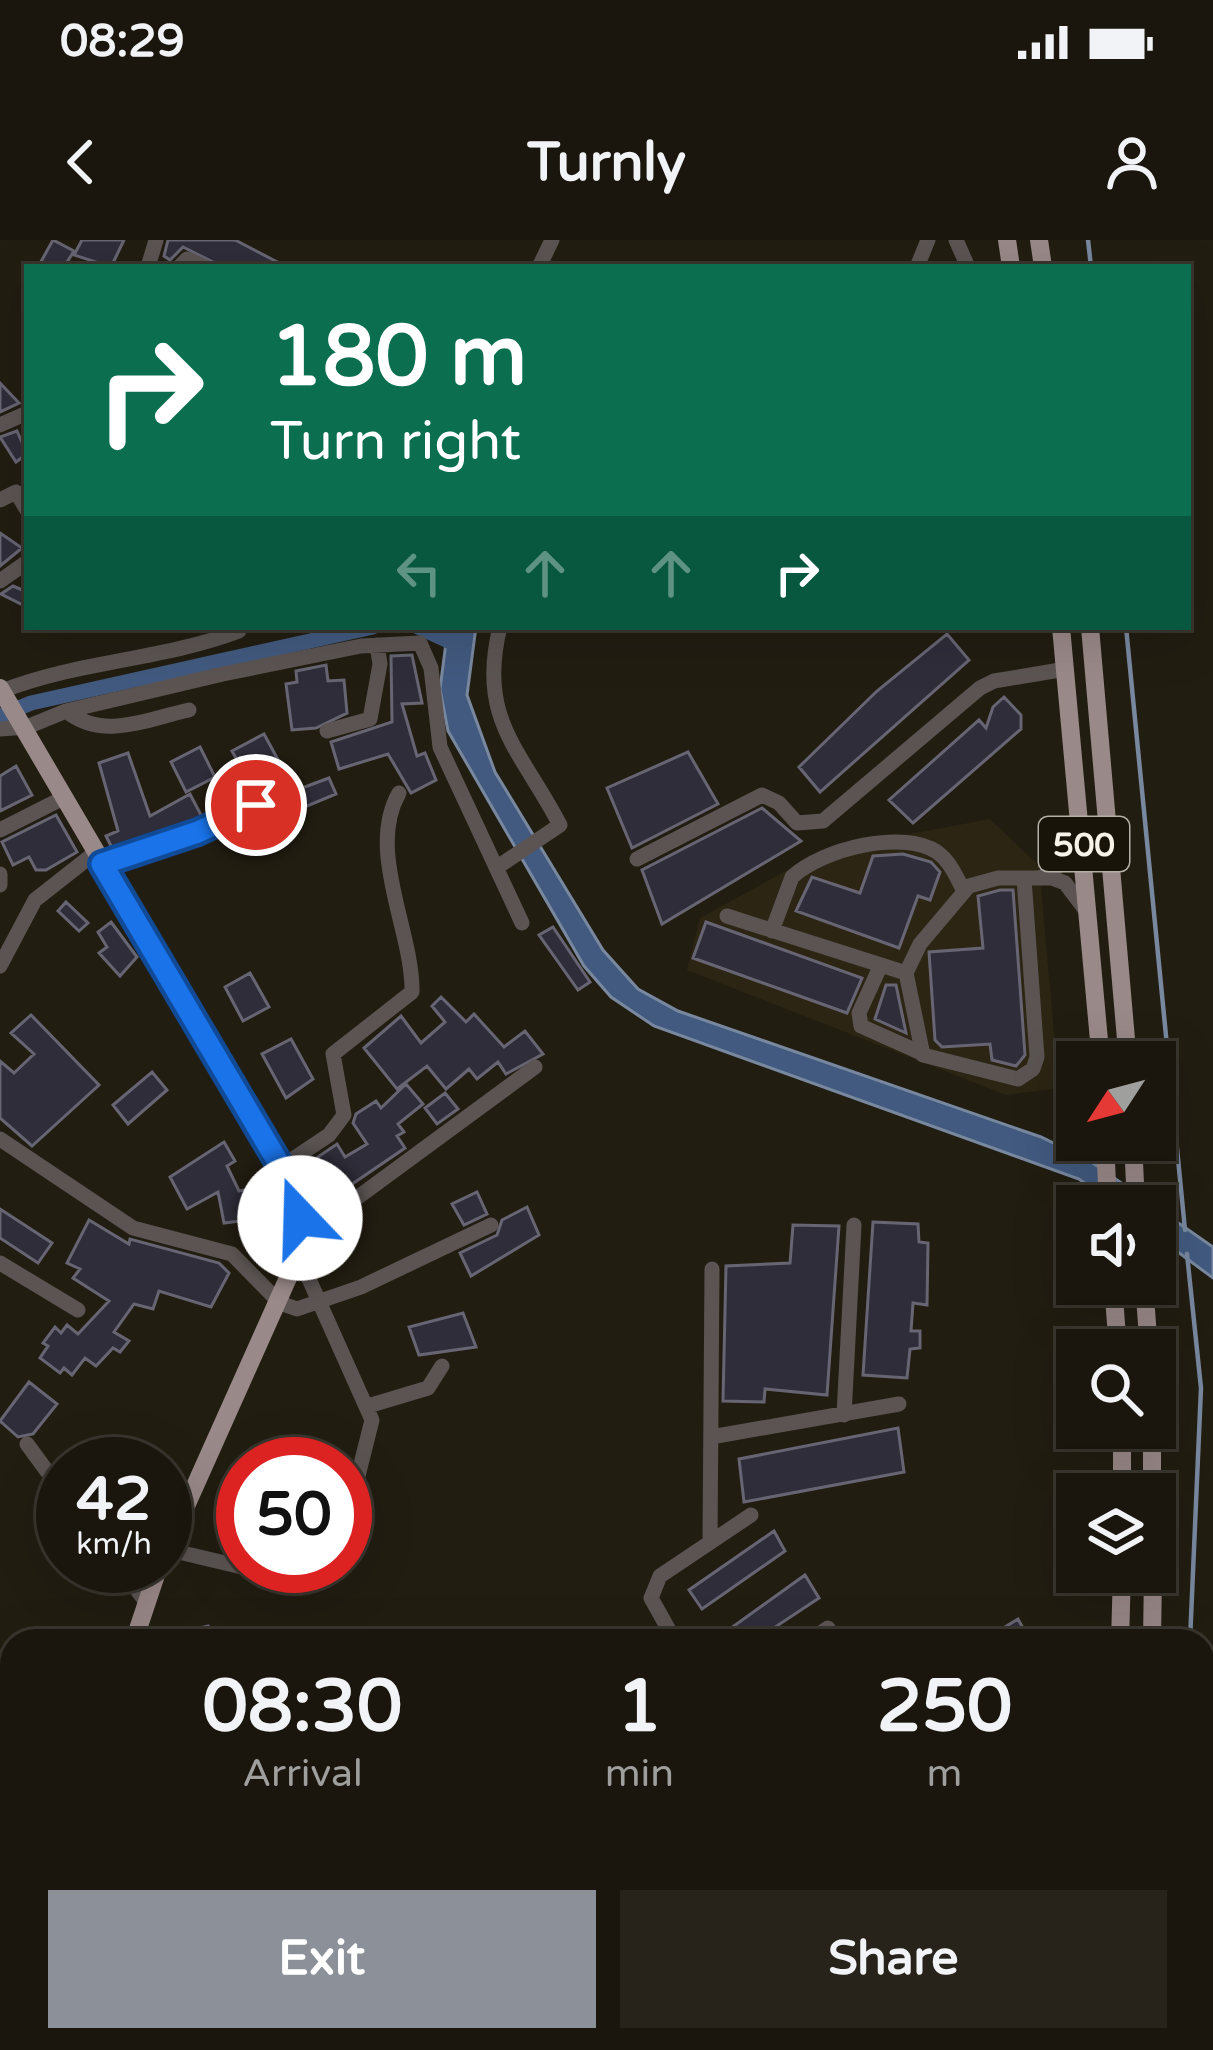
<!DOCTYPE html>
<html lang="en">
<head>
<meta charset="utf-8">
<style>
	body { margin:0; font-family:"Varela Round",sans-serif; background:#27231b; color:#f1f3f6; height:100vh; display:flex; flex-direction:column; font-size:45px; white-space:nowrap }
	* { box-sizing:border-box; margin:0 }
	p { font-size:39px; color:#9f9f9d }
	.icon { flex:none; width:66px; height:66px; fill:none; stroke:currentColor; stroke-width:2; stroke-linecap:round; stroke-linejoin:round }
	.map { position:relative; flex:1; overflow:hidden }
	.drawer { position:absolute; left:0px; top:1389px; width:1215px; height:423px; display:flex; flex-direction:column; background:#1a160d; border-radius:36px 36px 0 0; box-shadow:0 12px 48px #0002,0 0 0 3px #38352e }
	.drawer>* { flex:none }
	.guide { position:absolute; left:24px; top:24px; width:1167px; height:366px; border-radius:0px; box-shadow:0 12px 48px #0002,0 0 0 3px #38352e; background:#0b6e4f; color:#fff; overflow:hidden }
	.needle { width:78px; rotate:234deg }
	.fabs { position:absolute; left:1056px; top:801px; display:grid; gap:24px }
	.fabs a { display:grid; place-items:center; width:120px; height:120px; border-radius:0px; background:#1a160d; box-shadow:0 12px 48px #0002,0 0 0 3px #38352e; font-size:60px }
	.speed { position:absolute; left:36px; top:1197px; display:flex; gap:24px; font-size:60px; font-weight:700; text-align:center }
	.speed>* { display:grid; place-content:center; width:156px; height:156px; border-radius:50%; background:#1a160d; box-shadow:0 12px 48px #0002,0 0 0 3px #38352e; line-height:1 }
	.speed small { font-size:30px; font-weight:400 }
	.speed .limit { border:18px solid #d22; background:#fff; color:#111 }
	.pin { position:absolute; display:grid; place-items:center; width:102px; height:102px; color:#fff; margin:-51px; border:6px solid #fff; border-radius:50%; box-shadow:0 3px 12px #0007 }
	.me { position:absolute; width:132px; margin:-66px; rotate:339deg; stroke-linejoin:round; filter:drop-shadow(0 0 9px #0008) }
	.turn { display:flex; align-items:center; gap:42px; height:252px; padding:0 48px; font-size:54px }
	.turn .icon { width:156px; height:156px; stroke-width:2.5 }
	.turn b { display:block; font-size:84px; line-height:102px }
	.lanes { display:flex; align-items:center; height:114px; padding:0 48px; background:#0003; justify-content:center; gap:60px; direction:ltr }
	.lanes .off { opacity:.35 }
	.eta { display:flex; justify-content:space-evenly; align-items:center; height:204px; text-align:center }
	.eta b { font-size:72px; font-weight:700; line-height:84px }
	.action { display:flex; gap:24px; margin-top:auto; padding:24px 48px }
	.action a { flex:1; height:138px; border-radius:0px; background:#8c9099; color:#fff; font-size:48px; font-weight:700; line-height:138px; text-align:center }
	.action a+a { background:#27231b; color:#f1f3f6 }
	.status { display:flex; justify-content:space-between; align-items:center; height:84px; padding:0 60px; background:#1a160d; direction:ltr }
	.status svg { height:33px; fill:currentColor }
	header { display:flex; justify-content:space-between; align-items:center; height:156px; padding:0 48px; background:#1a160d; font-size:54px; font-weight:700 }
	.map>svg:first-child { display:block }
	.built { fill:#2c2513 }
	.water { fill:#425a7f; stroke:#78889f; stroke-width:3 }
	.lines { fill:none; stroke-linecap:round; stroke-linejoin:round }
	.stream { stroke:#78889f; stroke-width:4.5 }
	.canal { stroke:#425a7f; stroke-width:15 }
	.building { fill:#2e2d39; stroke:#676573; stroke-width:3 }
	.minor { stroke:#5b5453; stroke-width:15 }
	.major { stroke:#998988; stroke-width:18 }
	.route-casing { stroke:#114b97; stroke-width:30 }
	.route { stroke:#1a73e8; stroke-width:21 }
	.labels { text-anchor:middle; stroke-width:9; stroke-linejoin:round; paint-order:stroke }
	.shield { fill:#191409; stroke:#b4b0a7; stroke-width:3 }
	.shield-label { font-size:33px; font-weight:bold; fill:#f6f3eb }
</style>
</head>
<body>
<div class="status"><b>08:29</b><svg viewBox="0 0 49 12"><path d="M0 12V9h3v3zM5 12V6h3v6zM10 12V3h3v9zM15 12V0h3v12zM26 1h20v11H26zM47 4h2v5h-2z"/></svg></div>
<header><svg class="icon" aria-label="back" viewBox="0 0 24 24"><path d="M15 5l-7 7 7 7"/></svg>Turnly<svg class="icon" aria-label="person" viewBox="0 0 24 24"><circle cx="12" cy="8" r="4"/><path d="M4 21q1-7 8-7t8 7"/></svg></header>
<div class="map">
<svg width="1213" height="1810" viewBox="0 0 1213 1810">
	<rect width="100%" height="100%" fill="#221d11"/>
	<!-- built -->
	<path class="built" d="M990,579L1039,626L1059,848L1006,855L687,730L700,678L824,610Z"/>
	<!-- water -->
	<path class="water" d="M448,387H476L467,455L495,532L603,710L638,749L678,771L1041,897L1090,921L1213,1007V1038L1155,995V966H1116L1079,939L654,786L611,757L584,726L448,491L440,449Z"/>
	<g class="lines">
		<!-- stream -->
		<path class="stream" d="M1088,0L1091,27
			M1126,387L1185,990
			M1187,1014L1201,1148L1190,1401
			M1148,1810L1149,1800"/>
		<!-- canal -->
		<path class="canal" d="M418,387L459,406
			M0,476L31,463L373,387"/>
	</g>
	<!-- building -->
	<path class="building" d="M53,0L74,11L64,27H38Z
		M82,0H124L111,27L74,15Z
		M168,0H235L287,27H223L183,7L170,20L164,16Z
		M0,143L19,163L0,172Z
		M17,191L27,214L16,222L0,197Z
		M0,293L22,308L0,326Z
		M13,346L27,352V367L1,354Z
		M947,394L969,420L820,552L799,527L877,451Z
		M412,415L422,463L402,464L417,516L425,513L436,540L411,553L388,514L339,529L331,502L392,482L391,416Z
		M326,425L328,441L344,440L347,473L316,488L292,490L286,444L297,442L296,431Z
		M1004,457L1021,475V489L913,583L889,560L979,480L986,488L993,467Z
		M264,494L282,527L251,545L232,511Z
		M200,507L215,537L186,552L171,522Z
		M688,512L718,564L632,608L607,548Z
		M128,513L150,576L190,554L202,577L112,608L106,596L118,591L99,523Z
		M16,526L32,555L0,571V536Z
		M329,538L336,554L300,569L294,551Z
		M762,568L801,601L662,684L642,630Z
		M56,575L77,612L46,630H36L29,617L13,625L2,602Z
		M903,614L931,622L940,632L930,660L918,656L899,708L796,671L812,637L860,653L873,616Z
		M1000,650H1013L1025,815L1016,826L992,820L990,804L942,807L935,800L929,712L983,708L978,656Z
		M66,662L88,683L79,691L58,671Z
		M111,682L137,717L120,736L99,713L107,707L98,692Z
		M706,682L862,738L847,773L693,718Z
		M553,687L590,742L578,750L539,695Z
		M250,733L269,767L243,781L225,747Z
		M886,745H896L906,793L875,779Z
		M441,757L466,782L474,774L504,807L525,791L543,814L506,834L498,822L477,839L469,829L446,849L427,826L397,849L364,808L401,776L421,803L445,782L432,766Z
		M31,775L99,845L32,906L0,878V821L14,833L34,814L11,793Z
		M291,799L313,839L286,858L262,814Z
		M152,832L167,850L128,884L113,865Z
		M406,844L423,864L398,884L404,892L397,896L405,908L333,957L312,921L337,904L345,917L367,904L353,883L356,874L376,861L381,868Z
		M445,853L458,869L437,884L425,868Z
		M224,902L235,921L227,926L239,951L257,947L264,978L224,983L218,952L187,969L170,937Z
		M477,952L487,974L464,985L452,964Z
		M527,967L539,995L471,1036L460,1013L497,995L502,980Z
		M0,969L52,1003L38,1023L0,998Z
		M89,980L129,1004L130,999L219,1023L229,1033L211,1067L159,1051L153,1069L134,1064L114,1092L129,1101L120,1112L113,1108L96,1126L85,1118L72,1135L64,1128L60,1133L40,1118L48,1106L43,1103L55,1087L61,1093L67,1085L78,1094L109,1061L73,1038L80,1029L67,1023Z
		M873,982L918,984L919,1002L928,1003L927,1065L913,1063L911,1091H920V1108L910,1109L907,1138L863,1135Z
		M793,985L839,986L827,1155L765,1149L764,1162L723,1161L726,1026L790,1023Z
		M463,1073L476,1107L419,1115L409,1087Z
		M29,1142L57,1164L33,1194L18,1197L0,1181Z
		M898,1188L904,1232L744,1262L739,1219Z
		M774,1291L785,1311L702,1369L689,1350Z
		M805,1335L819,1358L754,1401H713Z
		M1018,1379L1030,1401H982Z
		M208,1386L210,1401H165L164,1396Z"/>
	<g class="lines">
		<!-- minor -->
		<path class="minor" d="M956,0L968,27
			M148,27L156,0
			M179,27L187,19L205,27
			M539,27L552,0
			M917,27L928,0
			M0,185L27,173
			M0,260L16,252L27,270
			M0,341L27,322
			M2,451C78,421 162,420 239,391
			M66,471C104,501 146,479 189,470
			M0,489L27,487L66,471L223,434L361,406L420,403L431,428L440,507L522,683
			M327,491L370,479L380,424L377,405
			M0,590L65,557
			M637,619L762,555L779,563L797,583L823,581L980,448L994,441L1066,429
			M102,624L198,592L256,565
			M499,626L560,585C521,510 477,479 500,387
			M0,634V645
			M1042,637L1070,618L1080,601
			M1024,639L1037,817L1033,829L1018,839L923,815L906,733L920,704L969,646L998,638H1052L1065,643L1087,672
			M727,676L906,733
			M772,691L792,637C822,609 902,589 937,612C951,622 956,637 964,651
			M0,726L35,660L96,612
			M880,727L859,773L861,786L919,812
			M0,899L133,988L232,1014L280,1063L297,1069L361,1047L491,985
			M281,927L329,895L344,875L333,814L412,752C413,691 366,611 399,553
			M300,978L346,966L535,827
			M296,1020L309,1039L372,1180L357,1240
			M0,1023L78,1070
			M368,1166L428,1148L442,1126
			M844,1175L854,985
			M711,1197L899,1164
			M27,1204L63,1253
			M710,1300L712,1029
			M166,1309L246,1328
			M119,1326L146,1362
			M675,1401L651,1358L660,1336L751,1275
			M809,1401L828,1388
			M0,1482L12,1493
			M0,1626L12,1638
			M244,1800L251,1810
			M452,1800L459,1810
			M18,1810L52,1806"/>
		<!-- major -->
		<path class="major" d="M1007,0L1011,27
			M1039,0L1043,27
			M1061,387L1101,822
			M1090,387L1128,822
			M0,448L281,927L300,978L296,1020L165,1313
			M1105,900L1108,966
			M1133,900L1136,966
			M1113,1044L1118,1110
			M1144,1044L1149,1110
			M1152,1188V1254
			M1122,1254V1188
			M134,1401L159,1326
			M1120,1401L1122,1332
			M1152,1401L1153,1332
			M0,1602L12,1591
			M1068,1810L1070,1800
			M1099,1810L1101,1800"/>
	</g>
	<g class="lines">
		<defs>
			<path id="route" d="M256,565L198,592L102,624L281,927L300,978"/>
		</defs>
		<!-- route casing -->
		<use href="#route" class="route-casing"/>
		<!-- route -->
		<use href="#route" class="route"/>
	</g>
	<g class="labels">
		<!-- shield labels -->
		<rect class="shield" x="1039" y="577" width="90" height="54" rx="9"/>
		<g class="shield-label">
			<text x="1084" y="616">500</text>
		</g>
	</g>
</svg>
<div class="fabs">
<a><svg class="needle" viewBox="-14 -14 28 28"><path d="M0-13l5 13h-10z" fill="#e53935"/><path d="M0 13l5-13h-10z" fill="#9f9f9d"/></svg></a>
<a><svg class="icon" aria-label="sound" viewBox="0 0 24 24"><path d="M4 9h4l5-4v14l-5-4H4zM17 9q2 3 0 6"/></svg></a>
<a><svg class="icon" aria-label="search" viewBox="0 0 24 24"><circle cx="10" cy="10" r="6"/><path d="M15 15l6 6"/></svg></a>
<a><svg class="icon" aria-label="layers" viewBox="0 0 24 24"><path d="M12 4l9 5-9 5-9-5zM3 14l9 5 9-5"/></svg></a>
</div>
<div class="speed"><div>42<small>km/h</small></div><div class="limit">50</div></div>
<div class="pin" style="left:256px;top:565px;background:#d93025"><svg class="icon" aria-label="arrive" viewBox="0 0 24 24"><path d="M6 21V4h12l-3 4 3 4H6"/></svg></div>
<svg class="me" style="left:300px;top:978px" viewBox="-20 -20 40 40"><circle r="19" fill="#fff"/><path d="M0-13L10 11 0 6-10 11z" fill="#1a73e8"/></svg>
<div class="guide">
<div class="turn"><svg class="icon" aria-label="right" viewBox="0 0 24 24"><path d="M7 20v-9h11M14 6l5 5-5 5"/></svg><div><b>180 m</b>Turn right</div></div>
<div class="lanes"><svg class="icon off" aria-label="left" viewBox="0 0 24 24"><path d="M17 20v-9H6M10 6l-5 5 5 5"/></svg><svg class="icon off" aria-label="ahead" viewBox="0 0 24 24"><path d="M12 20V5M6 11l6-6 6 6"/></svg><svg class="icon off" aria-label="ahead" viewBox="0 0 24 24"><path d="M12 20V5M6 11l6-6 6 6"/></svg><svg class="icon" aria-label="right" viewBox="0 0 24 24"><path d="M7 20v-9h11M14 6l5 5-5 5"/></svg></div>
</div>
<section class="drawer">
<div class="eta">
<div><b>08:30</b><p>Arrival</p></div>
<div><b>1</b><p>min</p></div>
<div><b>250</b><p>m</p></div>
</div>
<div class="action"><a>Exit</a><a>Share</a></div>
</section>
</div>
</body>
</html>
